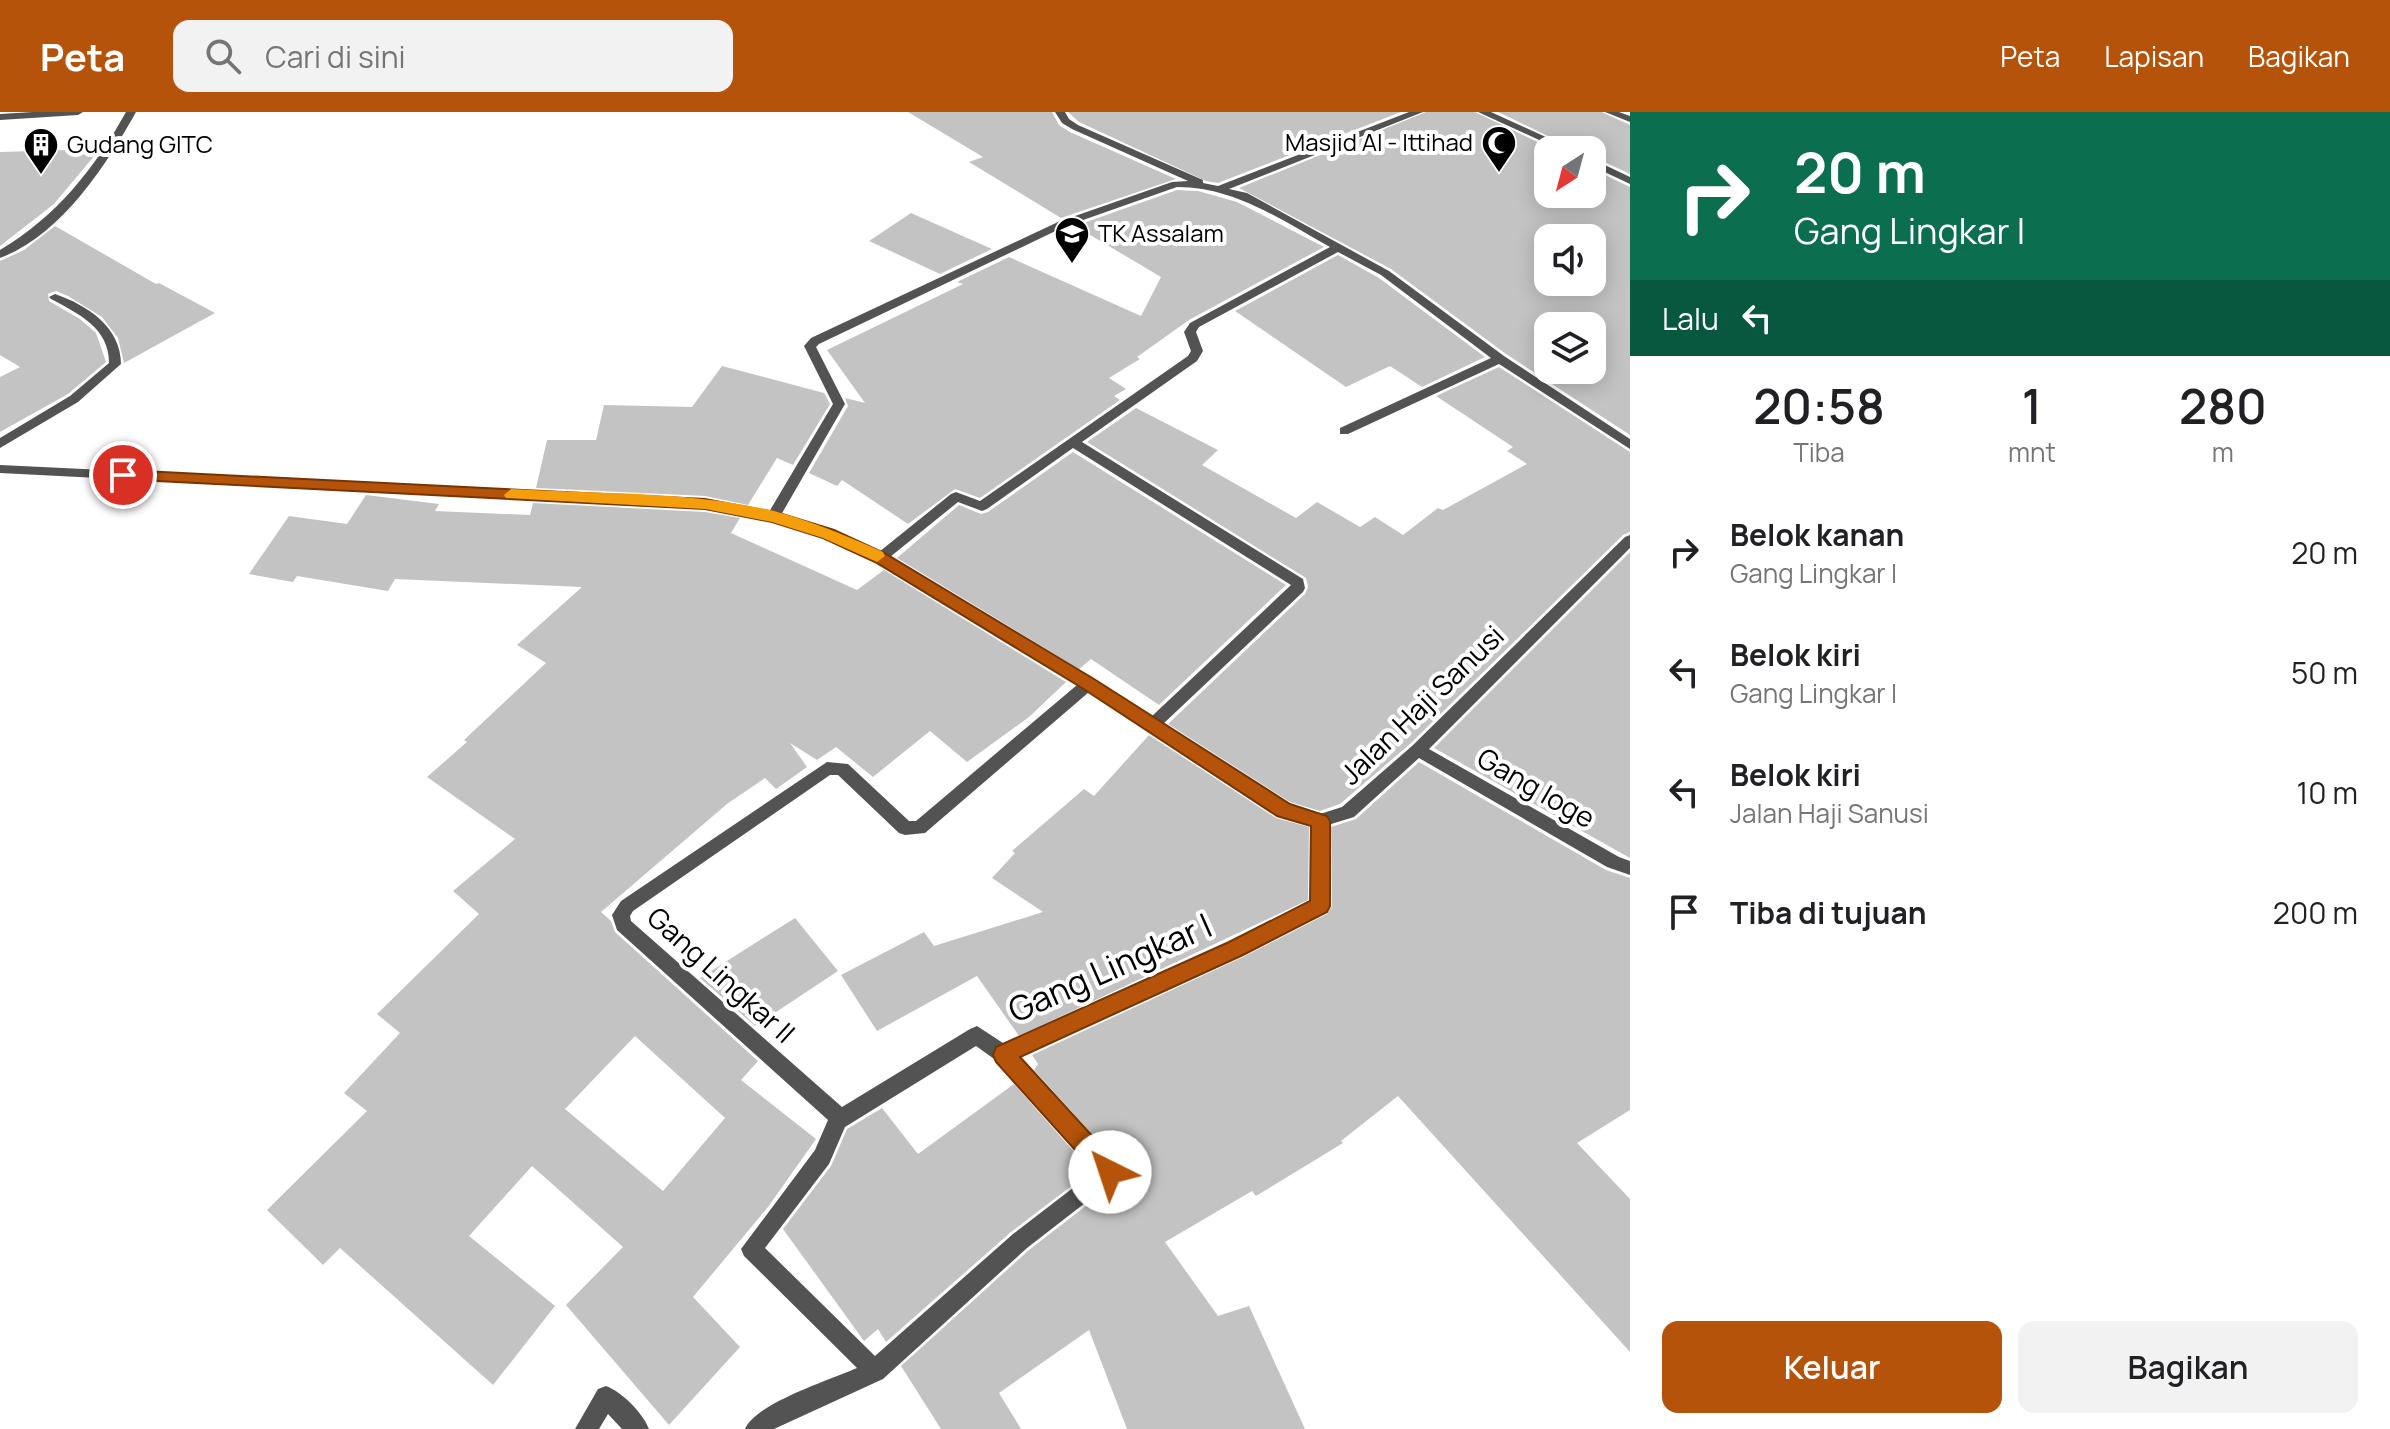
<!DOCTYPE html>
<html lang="id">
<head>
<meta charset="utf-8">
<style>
	body { margin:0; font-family:Manrope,sans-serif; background:#f2f2f2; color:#202124; height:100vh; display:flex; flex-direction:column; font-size:30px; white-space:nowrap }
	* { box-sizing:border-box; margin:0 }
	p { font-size:26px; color:#757577 }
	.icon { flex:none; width:44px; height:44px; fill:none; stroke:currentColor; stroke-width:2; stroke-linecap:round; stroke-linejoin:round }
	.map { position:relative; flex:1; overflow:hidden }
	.panel { display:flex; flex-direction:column; background:#fff; width:760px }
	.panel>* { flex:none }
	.top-card { background:#0b6e4f; color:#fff; overflow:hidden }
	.needle { width:52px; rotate:216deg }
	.buttons { position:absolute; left:1534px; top:24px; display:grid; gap:16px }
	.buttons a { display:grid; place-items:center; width:72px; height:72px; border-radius:16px; background:#fff; box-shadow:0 4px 20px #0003; font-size:40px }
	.pin { position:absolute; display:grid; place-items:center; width:68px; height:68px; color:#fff; margin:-34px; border:4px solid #fff; border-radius:50%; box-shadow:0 2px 8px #0007 }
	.me { position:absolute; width:88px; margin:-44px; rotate:319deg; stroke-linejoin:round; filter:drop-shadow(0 0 6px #0008) }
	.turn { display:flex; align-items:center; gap:28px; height:168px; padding:0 32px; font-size:36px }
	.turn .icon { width:104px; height:104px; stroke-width:2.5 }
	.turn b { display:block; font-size:56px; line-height:68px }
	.then { display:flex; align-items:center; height:76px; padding:0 32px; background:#0003; gap:16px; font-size:30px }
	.eta { display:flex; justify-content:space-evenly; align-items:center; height:136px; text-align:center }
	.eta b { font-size:48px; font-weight:600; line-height:56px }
	.primary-button { display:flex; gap:16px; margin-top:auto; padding:16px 32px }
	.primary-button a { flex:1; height:92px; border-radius:16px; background:#b45309; color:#fff; font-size:32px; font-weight:600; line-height:92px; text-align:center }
	.primary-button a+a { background:#f2f2f2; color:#202124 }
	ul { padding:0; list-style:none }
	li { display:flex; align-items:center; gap:24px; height:120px; padding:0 32px }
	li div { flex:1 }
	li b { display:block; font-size:30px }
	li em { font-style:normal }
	header { display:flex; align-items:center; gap:48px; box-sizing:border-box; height:112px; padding:0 40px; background:#b45309; color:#fff }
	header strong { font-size:38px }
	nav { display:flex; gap:44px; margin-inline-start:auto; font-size:28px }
	.search { width:560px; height:72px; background:#f2f2f2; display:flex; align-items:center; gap:20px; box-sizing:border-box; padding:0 28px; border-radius:16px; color:#757577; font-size:30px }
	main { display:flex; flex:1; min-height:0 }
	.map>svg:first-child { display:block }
	.building { fill:#c3c3c3; fill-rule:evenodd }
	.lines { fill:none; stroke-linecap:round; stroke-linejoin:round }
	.minor { fill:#535353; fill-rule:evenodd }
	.route { fill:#b45309; stroke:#753606; stroke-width:2 }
	.slow { fill:#f59e0b }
	.labels { text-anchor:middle; stroke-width:8; stroke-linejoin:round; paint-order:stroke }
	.far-poi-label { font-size:24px; fill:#000; stroke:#fff; text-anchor:start }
	.street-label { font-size:28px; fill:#000; stroke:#fff }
	.near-street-label { font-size:34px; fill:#000; stroke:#fff }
</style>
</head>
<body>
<header>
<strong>Peta</strong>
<div class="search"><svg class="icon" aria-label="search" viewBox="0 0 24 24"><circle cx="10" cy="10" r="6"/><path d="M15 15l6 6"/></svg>Cari di sini</div>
<nav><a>Peta</a><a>Lapisan</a><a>Bagikan</a></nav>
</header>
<main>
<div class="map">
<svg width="1630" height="1317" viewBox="0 0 1630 1317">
	<rect width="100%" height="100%" fill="#fff"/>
	<!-- building -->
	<path class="building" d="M908,0H1052L1059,13L1070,20L1176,67L1061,106L969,50L983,45Z
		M1068,0H1401L1218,71L1206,69L1079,10Z
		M1426,0H1475L1554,38H1548V82H1592V57L1630,75V323L1506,242L1391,157L1239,76ZM1548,126H1592V170H1548ZM1548,214H1592V258H1548Z
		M1498,0H1602L1630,13V62L1592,44V38H1577Z
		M100,37L54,92L0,134V40Z
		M1177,78L1198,79L1237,90L1324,135L1189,208L1137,245L1140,247L1109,266L1126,277L1114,284L1120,288L980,386L955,377L908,412L842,368L837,374L809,361L848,294L845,286L865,291L827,238L963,172L957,170L1009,145L1141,204L1161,165L1075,114Z
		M911,101L992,137L940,162L869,129Z
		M55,114L156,172L159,171L215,201L124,251L118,226L102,205L68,184L56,179L48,182L49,189L80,207L96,221L106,250L68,282L0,320V265L20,255L0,243V149L24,138Z
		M1338,143L1379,166L1485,245L1422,275L1390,254L1346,275L1235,199Z
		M722,254L824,281L830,292L793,353L777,346L748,393L705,384L536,376L547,328H596L604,293L692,295Z
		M1499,255L1630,340V420L1623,423L1410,632L1340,692L1320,699L1290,690L1168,612L1305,482L1308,475L1306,466L1087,330L1136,296L1218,338L1202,353L1296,406L1317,390L1360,415L1375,405L1403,423L1438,396L1443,398L1527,352L1507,339L1513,335L1436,284Z
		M1073,340L1286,473L1159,593L1091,547L1079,557L897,446L959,393L981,402L988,400Z
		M366,383L439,392L435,399L530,403L533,391L705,400L740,406L731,421L857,478L884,458L1066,570L1029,605L967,650L930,619L873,665L836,635L817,648L790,631L807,655L776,677L765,666L727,692L601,800L611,809L615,820L758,949L741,968L816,1027L768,1095L693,1185L740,1235L669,1313L566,1193L623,1135L532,1054L469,1124L555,1194L493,1273L340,1136L323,1153L267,1098L367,999L344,981L400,921L377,902L479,802L453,779L515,727L427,665L467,630L464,628L546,551L517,533L582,475L395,467L388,479L297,464L293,470L249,462L289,404L347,412ZM635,924L725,1006L663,1079L565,997Z
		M1630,440V746L1434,636Z
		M1149,623L1276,706L1309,715L1308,788L1019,924L977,864L877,919L841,863L924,820L934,834L1043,800L992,766L1015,741L1012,739L1084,677L1094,684Z
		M1419,650L1606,758L1630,766V998L1577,1031L1630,1087V1240L1398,984L1341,1029L1343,1031L1256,1084L1252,1079L1165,1130L1218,1204L1249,1194L1305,1317H1127L1089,1218L999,1281L1021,1317H941L901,1254L1029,1138L1118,1069L1122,1061L1118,1051L1034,958L1038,952L1032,943L1243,845L1327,802L1332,794L1331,715L1356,707Z
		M795,806L838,859L755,914L700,866Z
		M1014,972L1091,1059L1011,1120L886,1230L878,1217L864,1229L783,1117L831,1054L847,1017L882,996L918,1042Z"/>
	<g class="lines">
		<!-- minor -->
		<path class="minor" d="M33,0H83L78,3L0,8V2Z
			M126,0H136C106,54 60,124 0,146V138C57,104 94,57 126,0Z
			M1055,0H1065L1069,7L1078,13L1203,68V71L1218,74L1409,0H1423L1229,77L1247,81L1389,159L1504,244L1630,327V337L1499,252L1348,322H1340V316L1491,246L1381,163L1338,140L1199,215L1196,220L1203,239L1197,249L1082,330L1303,467L1305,476L1303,480L1163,612L1289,693L1320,702L1342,695L1412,634L1625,425L1630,423V436L1429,637L1619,745L1630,749V763L1607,755L1419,646L1354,705L1328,713L1329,794L1326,799L1242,842L1019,946L1116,1053L1119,1060L1116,1067L1027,1136L883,1267L774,1317H745C756,1291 830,1268 857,1256L744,1144L741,1137L815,1038L828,1008L617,818L612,803L621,789L827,650L848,652L909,709H916L1077,573L875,449L824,425L772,409L705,397L0,361V353L705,387L769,400L833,292L804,234L811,226L1058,110L1172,70L1188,69L1072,17L1062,11ZM1177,75C1235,75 1281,108 1330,135L1190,211L1184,220L1191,239L1188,244L980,389L956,380L951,382L879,440L834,419L781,403L845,292L816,235L819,232L1066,114ZM1073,336L1291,473L1151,605L890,445L958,390L982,399L987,397ZM1089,580L1278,703L1312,713L1311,790L1230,830L1006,933L977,914L970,917L842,995L631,809L630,804L633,799L830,663H838L899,721L905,723L925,721ZM976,934L997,949L1095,1059L1013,1122L875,1244L765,1136L829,1052L845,1015Z
			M1478,0H1491L1574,38H1561Z
			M1605,0H1619L1630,4V10Z
			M1592,47L1630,65V72L1592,54Z
			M55,182C87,193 121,215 121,252L78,290L0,336V326L70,284L109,251C109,216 79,202 51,187L49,185Z
			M606,1274C622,1280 643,1301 649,1317H622L608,1302L599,1317H575L598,1277Z"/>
	</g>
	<!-- route -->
	<path class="route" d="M123,358L705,387L779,401L834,418L886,442L1094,567L1290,692L1327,704L1330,709V794L1327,800L1243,843L1020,945L1118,1052L1121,1060L1118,1068L1110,1071L1102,1068L996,950L993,943L996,935L1229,830L1310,789L1311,714L1277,704L1082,576L875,450L823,426L772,410L705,397L117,367L115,363Z"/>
	<!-- slow -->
	<path class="slow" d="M511,377C598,382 689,379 774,399C812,409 847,424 883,440L885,444L877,450L823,426L772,410L705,397L506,386L504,383Z"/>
	<!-- icons -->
	<defs>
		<symbol id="mosque-pin" viewBox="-11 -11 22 30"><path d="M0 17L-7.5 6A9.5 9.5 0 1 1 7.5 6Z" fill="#000" stroke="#fff"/><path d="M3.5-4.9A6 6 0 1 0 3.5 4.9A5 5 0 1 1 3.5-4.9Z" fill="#fff"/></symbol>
		<symbol id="building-pin" viewBox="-11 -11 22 30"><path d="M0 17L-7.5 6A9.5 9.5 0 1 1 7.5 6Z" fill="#000" stroke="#fff"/><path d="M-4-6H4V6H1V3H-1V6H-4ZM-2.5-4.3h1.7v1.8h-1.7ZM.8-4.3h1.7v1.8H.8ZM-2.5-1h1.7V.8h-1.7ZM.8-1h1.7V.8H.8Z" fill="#fff"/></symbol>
		<symbol id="school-pin" viewBox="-11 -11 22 30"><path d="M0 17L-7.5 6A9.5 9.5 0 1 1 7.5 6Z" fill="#000" stroke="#fff"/><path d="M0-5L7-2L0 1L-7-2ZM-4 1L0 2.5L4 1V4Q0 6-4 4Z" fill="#fff"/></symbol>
	</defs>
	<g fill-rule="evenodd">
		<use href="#mosque-pin" x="1479" y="11" width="40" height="54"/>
		<use href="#building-pin" x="21" y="13" width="40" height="54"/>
		<use href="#school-pin" x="1052" y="102" width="40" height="54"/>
	</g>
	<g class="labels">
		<!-- far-poi labels -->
		<g class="far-poi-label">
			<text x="1473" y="39" text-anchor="end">Masjid Al - Ittihad</text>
			<text x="67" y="41">Gudang GITC</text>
			<text x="1098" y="130">TK Assalam</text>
		</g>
		<!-- street labels -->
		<g class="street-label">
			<text transform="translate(1422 593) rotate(-44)" y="10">Jalan Haji Sanusi</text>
			<text transform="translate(1536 676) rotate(30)" y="10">Gang Ioge</text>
			<text transform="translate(721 863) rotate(42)" y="10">Gang Lingkar II</text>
		</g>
		<!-- near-street labels -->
		<g class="near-street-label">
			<text transform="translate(1110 856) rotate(-24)" y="12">Gang Lingkar I</text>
		</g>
	</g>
</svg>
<div class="buttons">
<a><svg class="needle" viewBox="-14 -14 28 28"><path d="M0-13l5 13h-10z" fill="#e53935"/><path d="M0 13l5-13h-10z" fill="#757577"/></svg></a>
<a><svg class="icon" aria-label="sound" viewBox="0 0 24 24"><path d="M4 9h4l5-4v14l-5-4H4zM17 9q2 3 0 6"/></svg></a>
<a><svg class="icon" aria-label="layers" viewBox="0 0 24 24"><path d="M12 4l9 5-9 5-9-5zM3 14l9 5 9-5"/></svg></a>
</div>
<div class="pin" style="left:123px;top:363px;background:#d93025"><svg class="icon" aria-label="arrive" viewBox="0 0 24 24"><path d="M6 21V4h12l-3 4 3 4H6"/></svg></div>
<svg class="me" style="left:1110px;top:1060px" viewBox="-20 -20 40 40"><circle r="19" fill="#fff"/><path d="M0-13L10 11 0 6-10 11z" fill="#b45309"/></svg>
</div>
<section class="panel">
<div class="top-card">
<div class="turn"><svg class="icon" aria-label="right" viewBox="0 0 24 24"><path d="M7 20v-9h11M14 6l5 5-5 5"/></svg><div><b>20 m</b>Gang Lingkar I</div></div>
<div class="then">Lalu<svg class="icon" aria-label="left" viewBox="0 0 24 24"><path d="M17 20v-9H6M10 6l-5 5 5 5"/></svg></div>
</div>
<div class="eta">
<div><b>20:58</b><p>Tiba</p></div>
<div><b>1</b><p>mnt</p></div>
<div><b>280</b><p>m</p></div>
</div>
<ul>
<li><svg class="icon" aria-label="right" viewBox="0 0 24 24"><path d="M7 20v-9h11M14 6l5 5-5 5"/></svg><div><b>Belok kanan</b><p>Gang Lingkar I</p></div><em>20 m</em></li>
<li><svg class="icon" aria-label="left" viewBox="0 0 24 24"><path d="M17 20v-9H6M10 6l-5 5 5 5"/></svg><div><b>Belok kiri</b><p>Gang Lingkar I</p></div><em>50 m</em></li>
<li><svg class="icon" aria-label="left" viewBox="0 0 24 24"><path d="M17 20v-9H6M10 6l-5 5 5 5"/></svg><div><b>Belok kiri</b><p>Jalan Haji Sanusi</p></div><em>10 m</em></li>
<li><svg class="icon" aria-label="arrive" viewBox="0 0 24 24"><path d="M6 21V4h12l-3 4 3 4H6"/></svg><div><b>Tiba di tujuan</b></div><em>200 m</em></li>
</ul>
<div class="primary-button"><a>Keluar</a><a>Bagikan</a></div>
</section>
</main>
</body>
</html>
